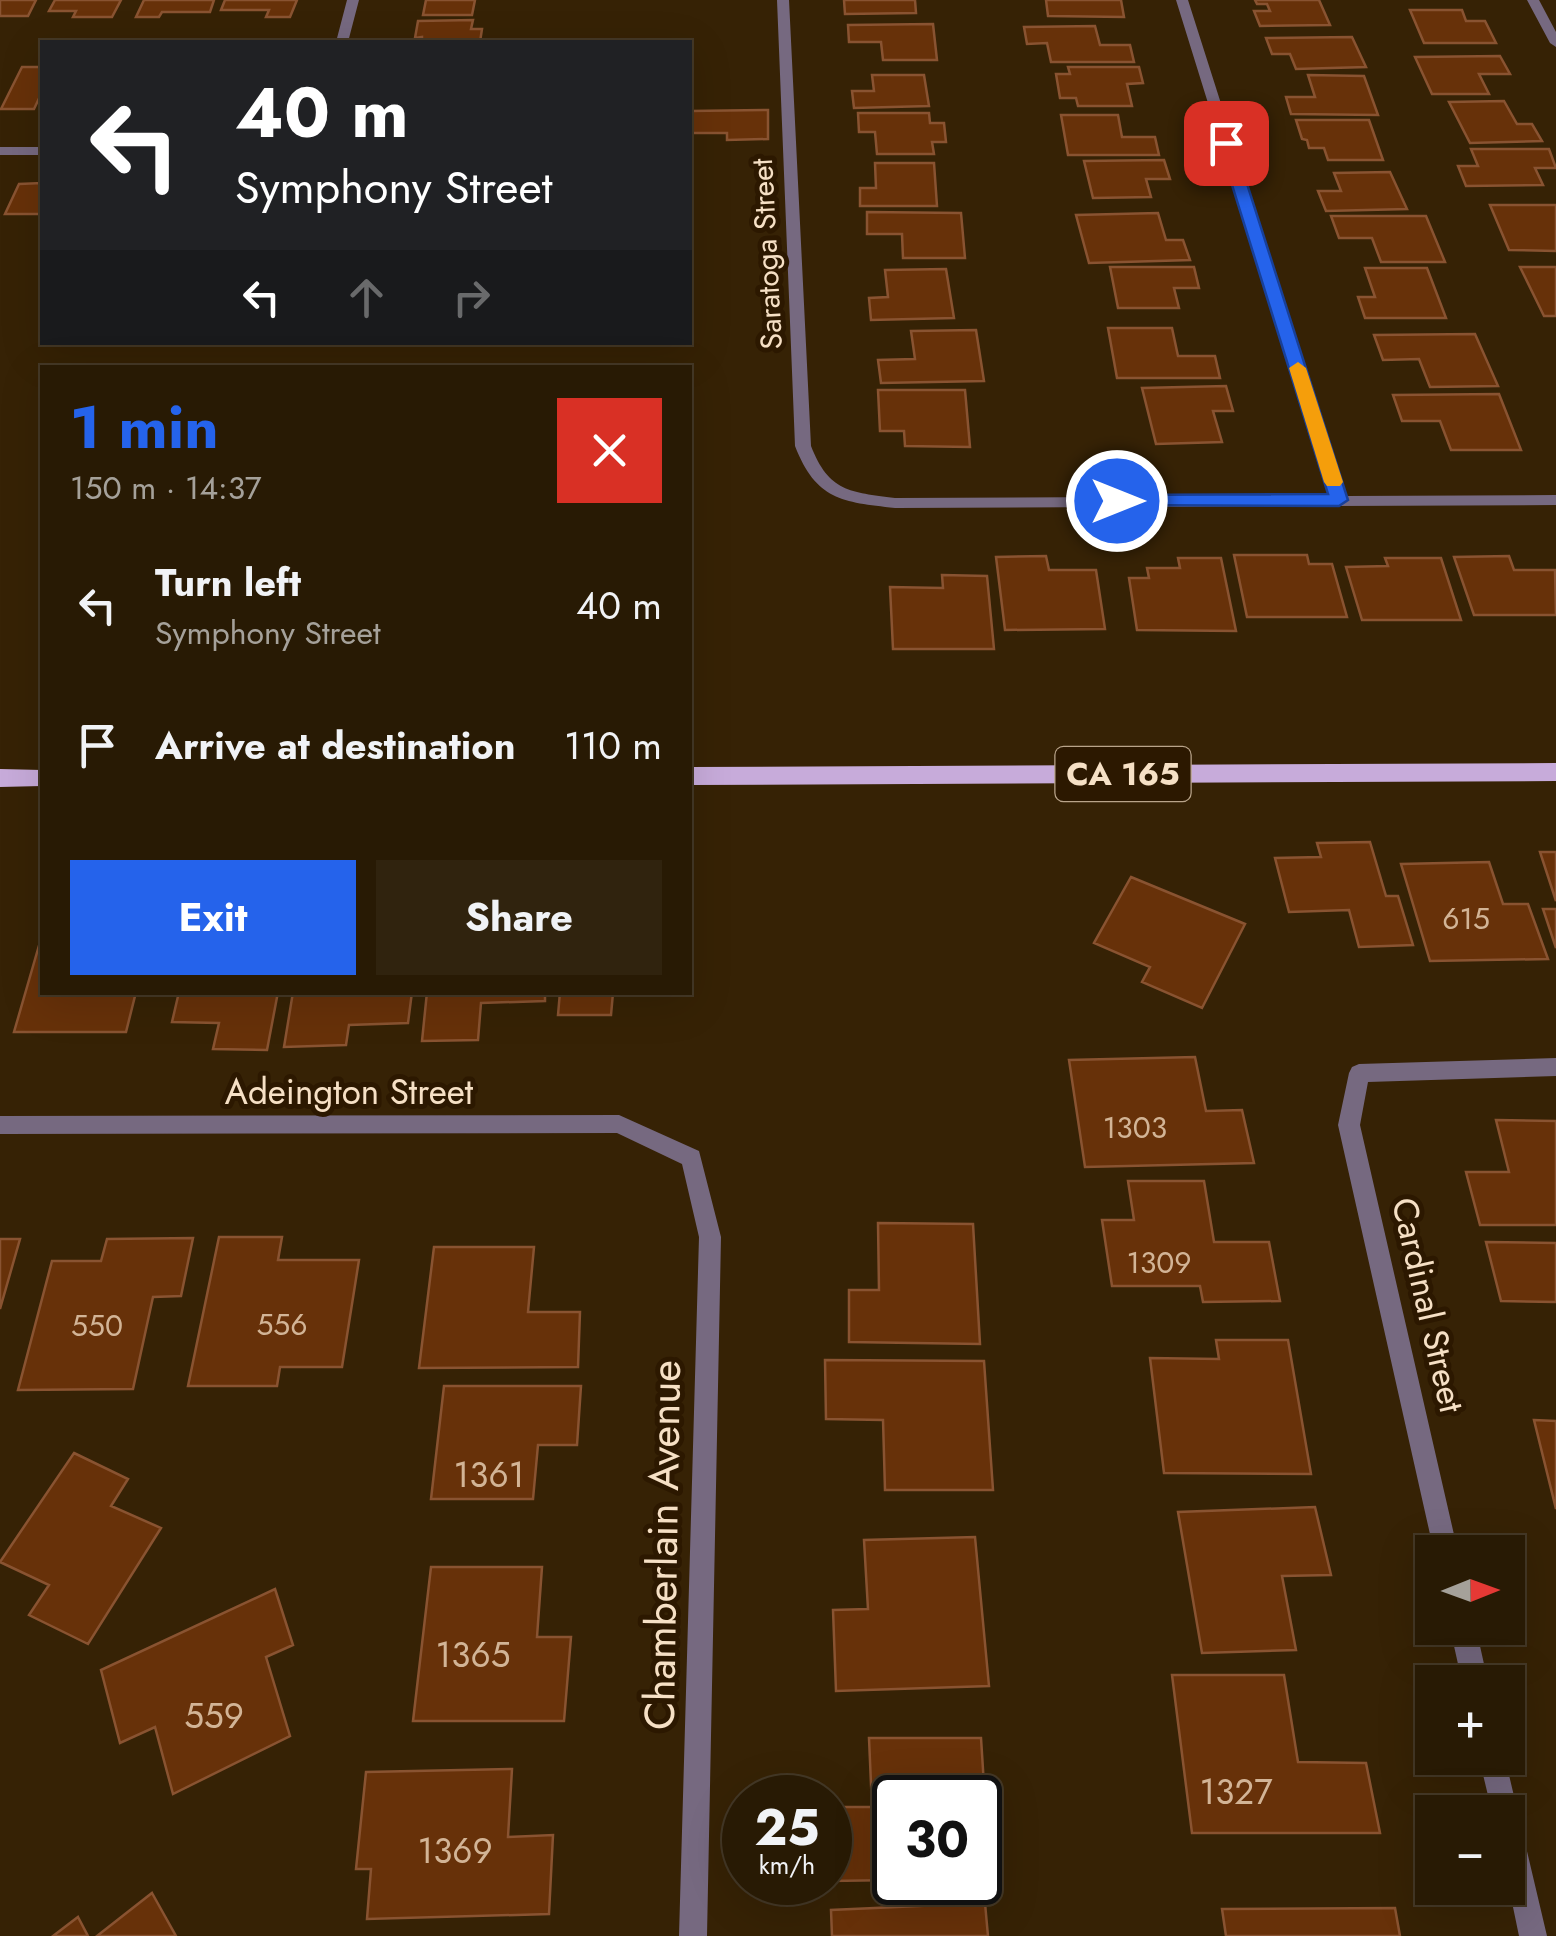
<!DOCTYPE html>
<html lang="en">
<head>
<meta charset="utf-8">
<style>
	body { margin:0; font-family:Jost,sans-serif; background:#30230e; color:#f1f3f6; height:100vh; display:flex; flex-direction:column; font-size:38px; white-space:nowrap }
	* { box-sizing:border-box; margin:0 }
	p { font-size:32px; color:#a5a19a }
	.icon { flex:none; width:55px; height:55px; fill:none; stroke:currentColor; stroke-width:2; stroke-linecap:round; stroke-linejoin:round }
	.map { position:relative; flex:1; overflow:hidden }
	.sheet { position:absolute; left:40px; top:365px; width:652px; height:630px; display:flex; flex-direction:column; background:#281a04; border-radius:0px; box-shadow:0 10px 40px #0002,0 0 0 2px #443826 }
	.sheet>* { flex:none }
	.guide { position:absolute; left:40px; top:40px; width:652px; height:305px; border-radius:0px; box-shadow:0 10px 40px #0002,0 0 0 2px #443826; background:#202124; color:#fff; overflow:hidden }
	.needle { width:65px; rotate:89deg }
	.fabs { position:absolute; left:1415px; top:1535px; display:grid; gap:20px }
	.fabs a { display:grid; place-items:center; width:110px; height:110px; border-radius:0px; background:#281a04; box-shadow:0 10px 40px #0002,0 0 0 2px #443826; font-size:50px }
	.speed { position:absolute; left:722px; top:1775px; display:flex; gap:20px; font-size:50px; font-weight:700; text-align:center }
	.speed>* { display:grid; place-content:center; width:130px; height:130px; border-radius:50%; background:#281a04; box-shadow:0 10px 40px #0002,0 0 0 2px #443826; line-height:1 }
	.speed small { font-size:25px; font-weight:400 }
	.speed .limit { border:5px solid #111; border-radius:15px; background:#fff; color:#111 }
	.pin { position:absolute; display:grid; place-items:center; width:85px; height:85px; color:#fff; margin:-42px; border-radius:20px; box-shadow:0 5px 15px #0006 }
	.me { position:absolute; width:110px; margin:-55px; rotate:90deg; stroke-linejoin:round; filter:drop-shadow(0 0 8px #0008) }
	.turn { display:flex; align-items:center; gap:35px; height:210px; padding:0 30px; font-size:45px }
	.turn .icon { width:130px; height:130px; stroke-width:2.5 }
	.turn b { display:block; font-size:70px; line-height:85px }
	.lanes { display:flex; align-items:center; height:95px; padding:0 30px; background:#0003; justify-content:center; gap:50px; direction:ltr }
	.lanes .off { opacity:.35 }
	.round { display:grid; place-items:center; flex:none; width:105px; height:105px; border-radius:0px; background:#30230e }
	.overview { display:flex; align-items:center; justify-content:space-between; height:170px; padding:0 30px }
	h1 { font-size:60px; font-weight:700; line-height:75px; color:#2563eb }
	.action { display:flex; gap:20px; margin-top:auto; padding:20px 30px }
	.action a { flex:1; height:115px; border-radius:0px; background:#2563eb; color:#fff; font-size:40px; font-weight:700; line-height:115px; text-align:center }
	.action a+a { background:#30230e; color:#f1f3f6 }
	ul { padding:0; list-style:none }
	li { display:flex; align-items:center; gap:30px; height:140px; padding:0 30px }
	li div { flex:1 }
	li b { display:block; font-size:38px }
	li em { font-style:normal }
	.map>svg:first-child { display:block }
	.building { fill:#673109; stroke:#895331; stroke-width:2.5 }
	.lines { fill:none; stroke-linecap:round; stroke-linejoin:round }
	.minor { fill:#766980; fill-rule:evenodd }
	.primary { fill:#c7abda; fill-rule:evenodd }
	.route { fill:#2563eb; stroke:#184099; stroke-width:2.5 }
	.slow { fill:#f59e0b }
	.labels { text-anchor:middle; stroke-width:10; stroke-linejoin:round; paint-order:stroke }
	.far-street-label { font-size:30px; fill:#f6e0c5; stroke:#2c1800 }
	.number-label { font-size:30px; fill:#d2b496 }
	.shield { fill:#2c1800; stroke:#b9a48a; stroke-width:2.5 }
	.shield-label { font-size:32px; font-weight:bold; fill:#f6e0c5 }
	.street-label { font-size:35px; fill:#f6e0c5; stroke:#2c1800 }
	.near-number-label { font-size:35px; fill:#d2b496 }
	.near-street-label { font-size:42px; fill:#f6e0c5; stroke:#2c1800 }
</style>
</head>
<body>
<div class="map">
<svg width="1556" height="1936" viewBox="0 0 1556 1936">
	<rect width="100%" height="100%" fill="#362205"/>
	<!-- building -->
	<path class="building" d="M0,0H36L28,16H0Z
		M55,0H121L112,17H73L76,11H49Z
		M144,0H214L210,12H162L159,17H136Z
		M225,0H297L290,17H266L269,10H221Z
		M426,0H475L472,15H423Z
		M844,0H915L916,13L845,14Z
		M1046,0H1121L1124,17L1048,16Z
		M1255,0H1319L1330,25L1260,26L1254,11H1270L1267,4H1257Z
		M1410,10H1462L1466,21H1485L1496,43H1424Z
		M473,20L471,29H482L480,42H422V37L415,38L418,21Z
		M933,24L937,60H883L881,42H849L848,25Z
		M1095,26L1100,45H1130L1134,62H1051L1047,43L1027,44L1024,27Z
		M1352,37L1366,67L1296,69L1290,54H1272L1266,38Z
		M1500,56L1510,74H1479L1489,94H1432L1415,57Z
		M22,67H42V92L34,109H1Z
		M1068,67H1139L1143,83L1127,84L1132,106H1078L1076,98H1060L1056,74H1070Z
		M872,75H924L929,106L854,108L852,91H874Z
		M1308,75L1364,76L1378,115L1291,114L1286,97H1315Z
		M1504,101L1517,124H1532L1542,141L1470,143L1449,102Z
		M768,110V139L727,140V133H690V111Z
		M858,113H929L930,123H944L946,142H932L934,154H877L875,132H859Z
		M1061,115H1118L1122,137H1155L1159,155H1068Z
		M1296,120H1369L1383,160H1328L1324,148H1309L1307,140L1302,139Z
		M1471,149H1549L1556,168H1535L1543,185L1466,186L1458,166H1478Z
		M1164,160L1170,179H1146L1151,197L1093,198L1084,161Z
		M875,163H934L937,206H860V188H876Z
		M1390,172L1407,209L1326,211L1318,191H1341L1334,173Z
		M42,183V214H5L19,184Z
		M1490,205H1556V251L1509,250Z
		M867,212L961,213L965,258H903L902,234H867Z
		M1158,213L1166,240H1183L1190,260L1089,263L1076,215Z
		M1331,216H1426L1445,262H1381L1372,238H1339Z
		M1110,267H1194L1199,288H1174L1179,308H1118Z
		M1520,267H1556V316H1544Z
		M1365,268H1427L1446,318H1365L1358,297H1375Z
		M946,269L954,318L871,320L869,298L888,297L885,270Z
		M1108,328H1172L1178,356H1215L1220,378H1117Z
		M976,330L984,381L881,383L878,360L915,359L911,331Z
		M1475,334L1498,386L1430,387L1419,359L1383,360L1374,335Z
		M1226,386L1233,411H1213L1222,442L1156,444L1142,388Z
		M878,390H965L970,447L905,446L904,431H880Z
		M1499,394L1521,450H1451L1440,421H1402L1393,395Z
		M1234,555H1307L1309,564H1332L1347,617H1247Z
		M1046,556L1049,570H1096L1105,629L1005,630L996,557Z
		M1509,556L1514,570H1555L1556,615H1474L1454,557Z
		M1178,558H1221L1236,631L1137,630L1129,578H1149L1147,568H1180Z
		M1385,558H1441L1461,620H1362L1346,567L1388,566Z
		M942,575L987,576L994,649H893L890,587L943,588Z
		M1370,842L1386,896H1398L1413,945L1359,947L1349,910L1289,912L1275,858L1321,857L1317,843Z
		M1540,852H1556V901Z
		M1489,862L1503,904H1528L1548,959L1430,961L1401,864Z
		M1131,877L1245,924L1202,1008L1142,982L1150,967L1094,943Z
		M1543,909H1556V948Z
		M40,942L42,992H136L126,1032H14Z
		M179,992H278L267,1050L213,1049L219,1023L172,1022Z
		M293,992H412L408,1023L349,1025L346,1045L284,1047Z
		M427,992H545V1001L481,1003L478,1040L422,1041Z
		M560,992H678L613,993L611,1015H558Z
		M1195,1057L1206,1111L1242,1110L1254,1163L1085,1167L1069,1060Z
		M1496,1120L1556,1121V1225H1480L1466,1172H1509Z
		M1128,1181H1204L1214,1242H1269L1280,1301L1203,1302L1200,1286H1112L1102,1220H1134Z
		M878,1223L973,1224L980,1344L849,1342V1290H879Z
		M219,1237H282L278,1260H359L342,1367H280L277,1386H188Z
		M193,1238L181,1296L153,1297L133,1389L18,1390L52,1261H101L107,1239Z
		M0,1239H20L0,1309Z
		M1486,1242L1556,1243V1302L1501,1301Z
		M434,1247H534L528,1312H580L578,1367L419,1368Z
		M1216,1340H1288L1311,1474L1164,1473L1150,1358L1219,1359Z
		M825,1360L984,1361L993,1490H885L883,1420L826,1419Z
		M444,1386H581L577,1445H538L533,1499H431Z
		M1534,1420L1556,1421V1509Z
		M74,1453L128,1479L111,1506L161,1528L88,1644L29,1615L49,1585L0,1562Z
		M1315,1507L1331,1575L1282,1576L1296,1650L1202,1653L1178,1512Z
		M975,1537L989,1686L836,1691L833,1610L868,1609L864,1540Z
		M431,1567H542L537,1637H571L564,1721H413Z
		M275,1589L293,1645L266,1657L290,1736L173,1794L155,1727L120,1743L101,1670Z
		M1172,1675H1284L1298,1762L1366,1763L1380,1833H1192Z
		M869,1738H981L990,1879H980V1798H895V1880L830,1881V1807H872Z
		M512,1769L508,1837L553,1835L549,1914L367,1919L371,1869H356L366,1772Z
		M152,1893L176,1936H97Z
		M985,1903L988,1936H832L831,1910Z
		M1395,1908L1400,1936H1226L1222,1909Z
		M78,1917L88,1936H53Z"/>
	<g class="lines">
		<!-- minor -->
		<path class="minor" d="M347,0H359L348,42H336Z
			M777,0H789L811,446C829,492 850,492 895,498L1330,496L1176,0H1188L1346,496L1556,495V505L895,508C842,502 816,500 795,446Z
			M1527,0H1539L1556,32V47L1550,43Z
			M0,147H42V155H0Z
			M1556,1058V1076L1368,1082L1360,1125L1458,1552H1434L1338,1125L1349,1073L1352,1067L1359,1064Z
			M619,1115L699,1151L721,1237L707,1936H679L699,1237L682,1164L617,1133L0,1134V1116Z
			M1450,1628H1476L1488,1682H1462Z
			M1479,1758H1505L1547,1936H1519L1508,1883V1812H1492Z"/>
		<!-- primary -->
		<path class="primary" d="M1556,763V781L690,785V767Z
			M0,769L42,770V786L0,787Z"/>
	</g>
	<!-- route -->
	<path class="route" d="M1226,138L1234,143L1348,500L1339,506L1111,505V497L1117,495L1328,494L1219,143Z"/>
	<!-- slow -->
	<path class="slow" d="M1298,362L1306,368L1343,482L1340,486H1327L1324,482L1289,368Z"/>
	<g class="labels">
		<!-- far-street labels -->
		<g class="far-street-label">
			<text transform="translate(767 254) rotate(-93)" y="10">Saratoga Street</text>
		</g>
		<!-- number labels -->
		<g class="number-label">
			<text x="1466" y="929">615</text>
			<text x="1135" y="1138">1303</text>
			<text x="1159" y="1273">1309</text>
			<text x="282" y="1335">556</text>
			<text x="97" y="1336">550</text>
		</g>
		<!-- shield labels -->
		<rect class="shield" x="1055.5" y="747" width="135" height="54" rx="8"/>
		<g class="shield-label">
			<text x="1123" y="785">CA 165</text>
		</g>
		<!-- street labels -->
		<g class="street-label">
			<text x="349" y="1104">Adeington Street</text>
			<text transform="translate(1428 1305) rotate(77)" y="12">Cardinal Street</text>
		</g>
		<!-- near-number labels -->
		<g class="near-number-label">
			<text x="489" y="1487">1361</text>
			<text x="473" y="1667">1365</text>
			<text x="214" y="1728">559</text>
			<text x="1236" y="1804">1327</text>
			<text x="455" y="1863">1369</text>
		</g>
		<!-- near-street labels -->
		<g class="near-street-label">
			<text transform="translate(662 1545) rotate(-89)" y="15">Chamberlain Avenue</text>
		</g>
	</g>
</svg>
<div class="fabs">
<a><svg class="needle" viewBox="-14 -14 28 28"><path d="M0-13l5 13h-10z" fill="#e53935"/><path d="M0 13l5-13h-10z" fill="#a5a19a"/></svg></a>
<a>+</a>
<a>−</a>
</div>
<div class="speed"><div>25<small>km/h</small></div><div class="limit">30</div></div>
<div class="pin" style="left:1226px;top:143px;background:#d93025"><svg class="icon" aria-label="arrive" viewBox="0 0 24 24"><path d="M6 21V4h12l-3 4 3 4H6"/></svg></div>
<svg class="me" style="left:1117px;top:501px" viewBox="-20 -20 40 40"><circle r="17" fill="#2563eb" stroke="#fff" stroke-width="3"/><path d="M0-11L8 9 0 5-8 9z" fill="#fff"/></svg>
<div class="guide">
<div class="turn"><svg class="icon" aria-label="left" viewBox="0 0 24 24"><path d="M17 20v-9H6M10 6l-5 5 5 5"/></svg><div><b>40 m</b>Symphony Street</div></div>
<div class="lanes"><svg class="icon" aria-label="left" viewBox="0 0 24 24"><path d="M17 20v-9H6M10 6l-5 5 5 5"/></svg><svg class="icon off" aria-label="ahead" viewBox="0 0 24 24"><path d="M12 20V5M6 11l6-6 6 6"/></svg><svg class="icon off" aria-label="right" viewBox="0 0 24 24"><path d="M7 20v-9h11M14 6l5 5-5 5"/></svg></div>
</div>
<section class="sheet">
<div class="overview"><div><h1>1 min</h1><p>150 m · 14:37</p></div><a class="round" style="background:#d93025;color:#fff"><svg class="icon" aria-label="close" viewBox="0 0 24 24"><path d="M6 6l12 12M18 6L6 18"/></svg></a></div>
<ul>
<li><svg class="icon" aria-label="left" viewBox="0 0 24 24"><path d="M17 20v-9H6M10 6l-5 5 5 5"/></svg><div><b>Turn left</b><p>Symphony Street</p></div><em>40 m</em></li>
<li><svg class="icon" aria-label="arrive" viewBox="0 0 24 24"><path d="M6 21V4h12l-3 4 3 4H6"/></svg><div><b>Arrive at destination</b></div><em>110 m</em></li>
</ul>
<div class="action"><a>Exit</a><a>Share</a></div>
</section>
</div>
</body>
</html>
